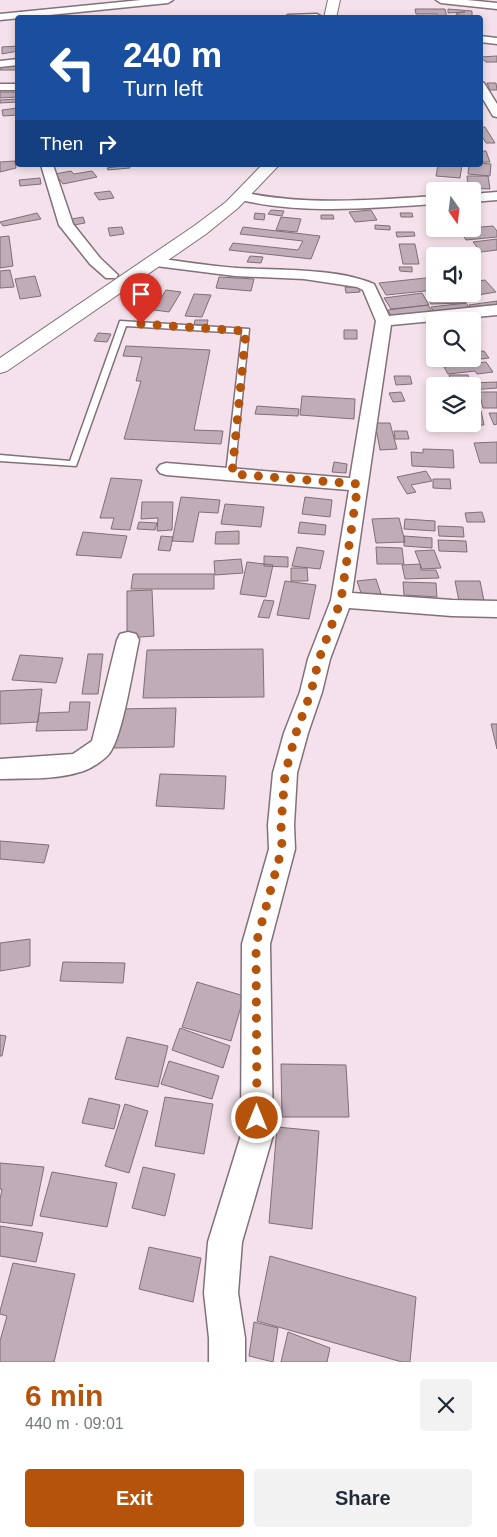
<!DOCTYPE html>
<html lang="en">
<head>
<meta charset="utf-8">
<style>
	body { margin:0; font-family:Helvetica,sans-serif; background:#f2f2f3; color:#1f2937; height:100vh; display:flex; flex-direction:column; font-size:19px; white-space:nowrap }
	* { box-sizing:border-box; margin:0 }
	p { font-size:16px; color:#747a83 }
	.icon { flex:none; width:28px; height:28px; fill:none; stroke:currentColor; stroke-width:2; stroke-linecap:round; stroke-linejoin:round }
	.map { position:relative; height:1362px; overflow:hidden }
	.sheet { display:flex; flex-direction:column; background:#fff; flex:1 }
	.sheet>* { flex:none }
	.top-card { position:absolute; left:15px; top:15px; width:468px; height:152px; border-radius:5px; box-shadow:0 2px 8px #0003; background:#1a4fa0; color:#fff; overflow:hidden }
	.needle { width:32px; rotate:166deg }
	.fabs { position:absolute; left:426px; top:182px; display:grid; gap:10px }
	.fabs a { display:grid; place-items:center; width:55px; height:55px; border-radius:5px; background:#fff; box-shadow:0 2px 8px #0003; font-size:25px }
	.pin { position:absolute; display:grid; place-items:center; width:42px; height:42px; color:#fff; margin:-51px -21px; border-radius:50% 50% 50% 0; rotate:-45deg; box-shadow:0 0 5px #0007 }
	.pin .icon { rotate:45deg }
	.me { position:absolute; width:55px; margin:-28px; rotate:0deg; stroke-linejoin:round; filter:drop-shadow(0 0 4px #0008) }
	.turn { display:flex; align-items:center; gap:18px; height:105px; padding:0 25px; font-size:22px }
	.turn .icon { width:65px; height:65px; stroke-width:2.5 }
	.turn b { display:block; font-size:35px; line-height:42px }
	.then { display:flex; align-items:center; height:48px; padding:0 25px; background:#0003; gap:10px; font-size:19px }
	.round { display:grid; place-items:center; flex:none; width:52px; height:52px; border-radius:5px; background:#f2f2f3 }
	.head { display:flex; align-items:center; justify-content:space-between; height:85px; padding:0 25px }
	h1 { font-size:30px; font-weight:700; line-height:38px; color:#b45309 }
	.action { display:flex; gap:10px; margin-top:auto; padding:10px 25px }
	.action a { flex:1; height:58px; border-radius:5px; background:#b45309; color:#fff; font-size:20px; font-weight:700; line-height:58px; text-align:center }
	.action a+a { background:#f2f2f3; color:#1f2937 }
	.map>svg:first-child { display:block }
	.building { fill:#bfacb6; stroke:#7f6f77 }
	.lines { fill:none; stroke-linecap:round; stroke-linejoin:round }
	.lane-casing { stroke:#82717a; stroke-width:3 }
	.street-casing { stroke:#82717a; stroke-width:3 }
	.highway-casing { stroke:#82717a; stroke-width:2 }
	.lane { fill:#fff; fill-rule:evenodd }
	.street { fill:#fff; fill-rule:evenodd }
	.highway { fill:#fff; fill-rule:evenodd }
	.route { stroke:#b45309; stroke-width:9; stroke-dasharray:0 16.2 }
</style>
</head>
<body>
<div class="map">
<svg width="497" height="1362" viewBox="0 0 497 1362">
	<rect width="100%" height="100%" fill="#f5e1eb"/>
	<!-- building -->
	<path class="building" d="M415,9H445L447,18H439L437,14H416Z
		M448,9L472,11V16L456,15L457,13L465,12L448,13Z
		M18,46V51L2,54V47Z
		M497,56V62H486L480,57Z
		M18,65V70H0V66Z
		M487,83H496L497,90H490Z
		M0,92H18V97L0,98Z
		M18,99V102L0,103V100Z
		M18,108V115L3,116L2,110Z
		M480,127H485L495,143H486L480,133Z
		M480,151H486L490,162H480Z
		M15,161L16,168L0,172V162Z
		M480,163L491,164L490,176L468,174L469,165H480Z
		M129,165L130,168L108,170L107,168Z
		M438,165H462L460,178L436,176Z
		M71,171L74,174L92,171L97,177L63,184L55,174Z
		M467,176H488L490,189L468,188Z
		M40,178L41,184L20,186L19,180Z
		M110,191L114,198L99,200L94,193Z
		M271,210L284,211L282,216L268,214Z
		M371,210L377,220L355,222L349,212Z
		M37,213L41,219L3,226L0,222Z
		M255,213L265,214L264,220L254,219Z
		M400,213H412L413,217H401Z
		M321,215H333L334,219H321Z
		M83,217L85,223L74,225L72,219Z
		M281,217L301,219L297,232L276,230Z
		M375,225L390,226V230L375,229Z
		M493,226L497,231V237L466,240L459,229Z
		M122,227L124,234L110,236L108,228Z
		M243,227L320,236L311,259L229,250L233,243L298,250L303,241L240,234Z
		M396,232H414L415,236L397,237Z
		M9,236L13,266L0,268V237Z
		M497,239V250L481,252L473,242Z
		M399,244H415L419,264H403Z
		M250,256L263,257L261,263L247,262Z
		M399,267H412V272L400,271Z
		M10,270L14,287L0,288V271Z
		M35,276L41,296L20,299L15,279Z
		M219,277L254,279L251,291L216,288Z
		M435,277V290L386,295L379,283Z
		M485,280L496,292L478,295L472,289V282Z
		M345,287H359L360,292L346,293Z
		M166,290L181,292L169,312L154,310Z
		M435,292V294H462L466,303L431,304L426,293Z
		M422,293L429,305L391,309L384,298Z
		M194,294L211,295L202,317L185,316Z
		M497,301V307L473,311L469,305Z
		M466,303L471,310L435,314L431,307Z
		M428,305L433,313L392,318L388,310Z
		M195,320H208L207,325H194Z
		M344,330H357V339H344Z
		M98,333L111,334L107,342L94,341Z
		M126,346L210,350L194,430L223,431L221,444L124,439L141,381H136L142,357L123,356Z
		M484,351L489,358L448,363L445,359H472V352Z
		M486,362L493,372L477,374L475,371L448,374L444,367Z
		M449,375H468L471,383L497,382V388L472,390V386H453Z
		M394,376H410L412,384L396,385Z
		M401,392L405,401L393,402L389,393Z
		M479,392H497V408H483Z
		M302,396L355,399L354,419L300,415Z
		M257,406L299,409L298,416L255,414Z
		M472,411H481L484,425H466L472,424Z
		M489,413H497V424L494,425Z
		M375,423H390L397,449L380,450Z
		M437,424H452L454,430H439Z
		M394,431H407L409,439H395Z
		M497,442V463H480L474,443Z
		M423,449L453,450L454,468L412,466L411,452L423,453Z
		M334,462L347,464L346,473L332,472Z
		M426,471L432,481L411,485L416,492L407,494L397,477Z
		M111,478L142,480L130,530L111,529L114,518H100Z
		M433,479H450L451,489L433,488Z
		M181,497L220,500L218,513L199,512L193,542L172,541Z
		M305,497L332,500L330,517L302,514Z
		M142,502H173L172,530L157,531L158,518L141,519Z
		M225,504L264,507L261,527L221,524Z
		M482,512L485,522H467L465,513Z
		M399,518L405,542L376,543L372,519Z
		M405,519L435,521V531L404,529Z
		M139,522L157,523L155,530L137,529Z
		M300,522L326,525L325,535L298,533Z
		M438,526L463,527L464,537L439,536Z
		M239,531V544H215L216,532Z
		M83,532L127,536L121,558L76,555Z
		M161,536L173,537L170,551L158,550Z
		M404,536L432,538V548L404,546Z
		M438,540L466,541L467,552L439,551Z
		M297,547L324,551L320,569L292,566Z
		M376,547L402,548L404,564H377Z
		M434,550L441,568L422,569L415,551Z
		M264,556L288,557V567L264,566Z
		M241,559L243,573L215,575L214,561Z
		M247,562L273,565L266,597L240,594Z
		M420,564L421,570H436L439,578L405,579L402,565Z
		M291,568H307L308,581H291Z
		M133,574H214V589H131Z
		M376,579L381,594L362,596L357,581Z
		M285,581L316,585L309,619L277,615Z
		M455,581H480L485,606H460Z
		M403,582L436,583L437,597L404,595Z
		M152,590L154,636L127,638V591Z
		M264,600L274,601L269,618L258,617Z
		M263,649L264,697L143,698L147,650Z
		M88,654H103L98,694H82Z
		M20,655L63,658L56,683L12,680Z
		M42,689L38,722L0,724V691Z
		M70,702H90L87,730L36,731L39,713L69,712Z
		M176,708L174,747L114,748L117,709Z
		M491,724H497V749Z
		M160,774L226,776L224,809L156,806Z
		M0,841L49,845L44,863L0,859Z
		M30,939V966L0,971V943Z
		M63,962L125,963L123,983L60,981Z
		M197,982L244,996L231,1041L182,1027Z
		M180,1028L230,1046L223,1068L172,1050Z
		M0,1035L6,1036L2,1056H0Z
		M127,1037L168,1046L158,1087L115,1079Z
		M169,1061L219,1076L212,1099L161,1084Z
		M281,1064L346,1065L349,1117H282Z
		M165,1097L213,1104L204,1154L155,1146Z
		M89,1098L120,1105L114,1129L82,1123Z
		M125,1104L148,1111L129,1173L105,1166Z
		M277,1127L319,1131L312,1229L269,1223Z
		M0,1163L44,1167L32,1226L0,1222V1200L2,1189H0Z
		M143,1167L175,1174L165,1216L132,1208Z
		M52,1172L117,1183L107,1227L40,1216Z
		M0,1226L43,1233L36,1262L0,1256Z
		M149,1247L201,1258L193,1302L139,1289Z
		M270,1256L416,1297L410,1362H402L257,1321Z
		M13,1263L75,1274L54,1362H0V1341L7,1316L0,1314V1311Z
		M254,1322L278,1328L273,1362L249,1356Z
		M288,1332L330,1348L327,1362H281Z"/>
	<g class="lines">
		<defs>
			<path id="lane" d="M120,321L249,329L234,476L231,477L226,474L242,333L126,326L76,466L0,461V455L70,461Z"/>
			<path id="street" d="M141,0H173L168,3L0,20V14Z
				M436,0H467L497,3V9L441,3Z
				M317,14L322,17L284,18L288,15Z
				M480,36L497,38V44L480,42Z
				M18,59V65L0,67V61Z
				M480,82L484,83L497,104V117L493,116L480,94Z
				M0,84H18V90H0Z
				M41,165H53L73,224L100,258L118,275L116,278H106L90,264L59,225Z
				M242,192C306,206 370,200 435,196V204C369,208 302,215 237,199L236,196Z
				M497,192V200L472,202V194Z
				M153,258C181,261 209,266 237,268C277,270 338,268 374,284L389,316L497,305V315L391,325L352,593L452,600L497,601V617L452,616L349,608L330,659L322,692L308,733L297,773L294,825L295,849L270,944L273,1135L242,1242L238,1293L245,1338V1362H209V1338L204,1293L208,1242L241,1135L242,944L269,849L268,825L273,773L284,733L300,692L308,659L331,600L349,490L166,475L160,473L157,469L160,465L166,463L350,478L376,321L363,290L357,287L304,279L235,276L148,265L146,262L148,259Z
				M128,632L136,634L139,640C133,666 123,736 109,754C103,761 89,770 80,772C55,780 26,778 0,779V759L73,754L92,741L117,640L120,634Z"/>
			<path id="highway" d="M328,0H340L336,18H324Z
				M262,165H279L238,208L206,234L7,371L0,373V358L194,226L226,202Z"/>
		</defs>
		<!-- lane casing -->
		<use href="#lane" class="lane-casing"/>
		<!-- street casing -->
		<use href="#street" class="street-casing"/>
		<!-- highway casing -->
		<use href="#highway" class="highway-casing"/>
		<!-- lane -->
		<use href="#lane" class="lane"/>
		<!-- street -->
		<use href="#street" class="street"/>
		<!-- highway -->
		<use href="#highway" class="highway"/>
	</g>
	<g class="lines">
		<!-- route -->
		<path class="route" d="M141,324L246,331L232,474L358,484L341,600L319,659L311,692L296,733L285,774L281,825L282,848L256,944L257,1118"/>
	</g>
</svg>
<div class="fabs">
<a><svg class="needle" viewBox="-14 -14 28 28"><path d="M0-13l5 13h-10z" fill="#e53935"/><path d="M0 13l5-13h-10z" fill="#747a83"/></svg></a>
<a><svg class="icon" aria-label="sound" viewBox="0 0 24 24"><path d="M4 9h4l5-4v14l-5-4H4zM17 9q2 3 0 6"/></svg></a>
<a><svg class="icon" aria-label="search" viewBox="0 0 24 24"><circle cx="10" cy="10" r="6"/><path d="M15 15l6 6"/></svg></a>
<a><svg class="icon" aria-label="layers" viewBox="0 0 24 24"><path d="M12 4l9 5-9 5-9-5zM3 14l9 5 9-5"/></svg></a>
</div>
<div class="pin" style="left:141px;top:324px;background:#d93025"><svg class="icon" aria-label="arrive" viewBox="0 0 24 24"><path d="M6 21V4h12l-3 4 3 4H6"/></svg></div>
<svg class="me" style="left:257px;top:1118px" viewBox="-20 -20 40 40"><circle r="17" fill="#b45309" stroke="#fff" stroke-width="3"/><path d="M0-11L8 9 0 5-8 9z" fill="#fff"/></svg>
<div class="top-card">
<div class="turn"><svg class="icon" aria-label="left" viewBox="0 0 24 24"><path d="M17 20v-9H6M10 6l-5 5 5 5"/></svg><div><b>240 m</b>Turn left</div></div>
<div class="then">Then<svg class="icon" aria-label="right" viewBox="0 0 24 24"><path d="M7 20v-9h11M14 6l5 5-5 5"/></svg></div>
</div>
</div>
<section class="sheet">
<div class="head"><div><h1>6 min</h1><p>440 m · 09:01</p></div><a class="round"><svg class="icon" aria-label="close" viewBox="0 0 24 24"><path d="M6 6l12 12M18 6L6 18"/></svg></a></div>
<div class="action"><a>Exit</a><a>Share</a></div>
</section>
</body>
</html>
